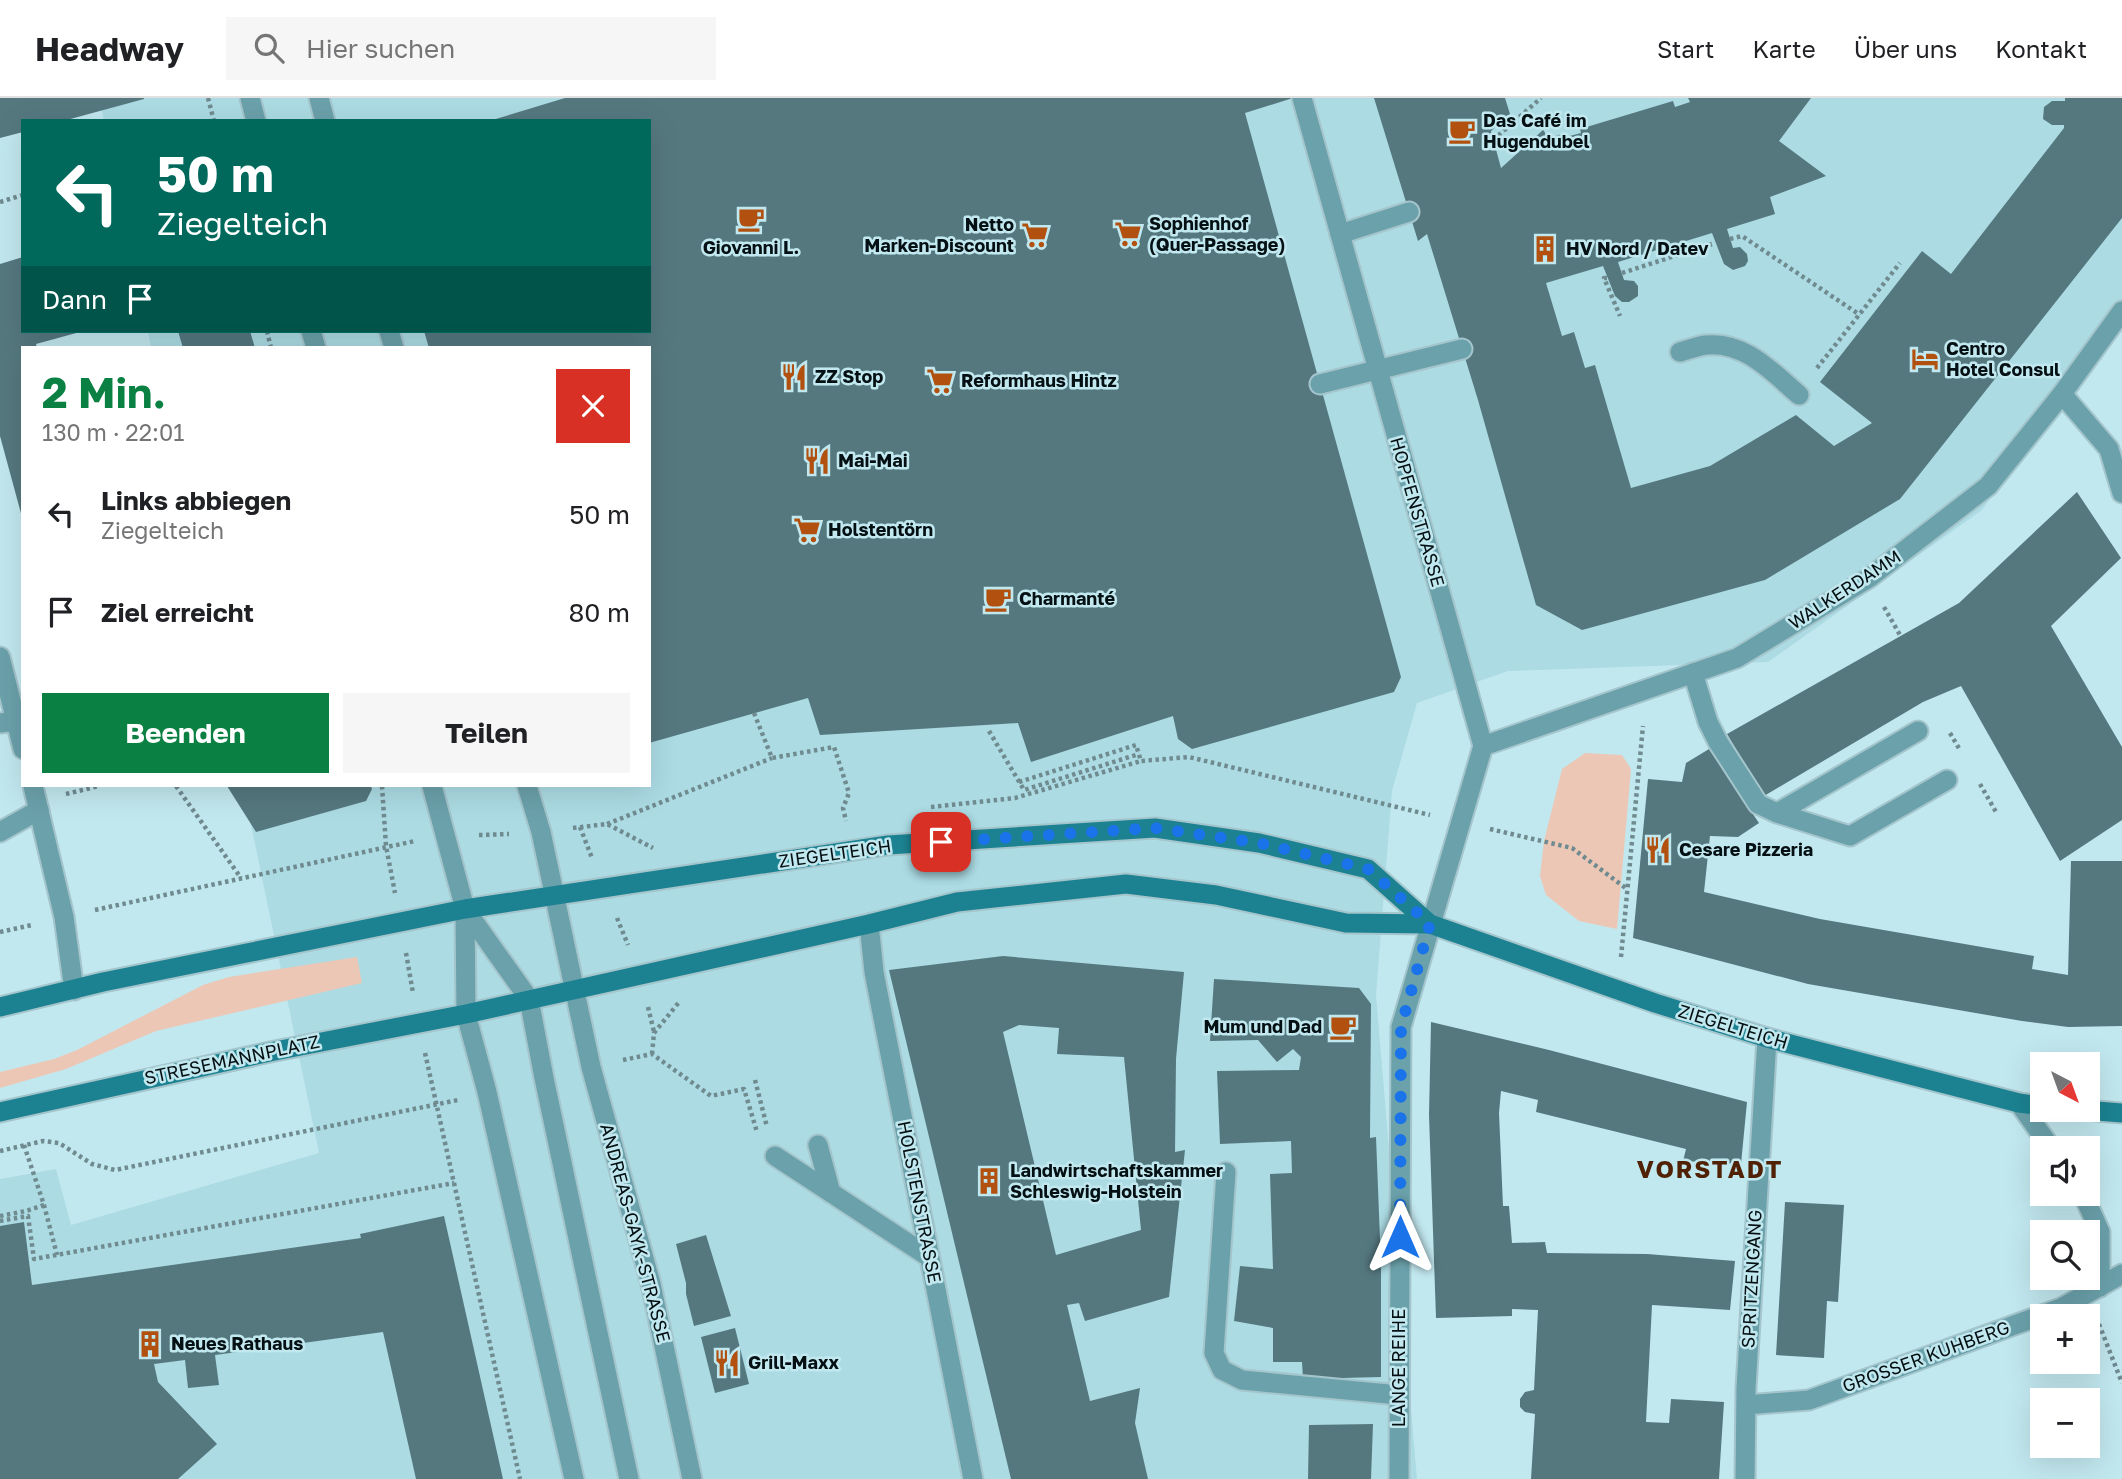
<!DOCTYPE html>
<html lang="de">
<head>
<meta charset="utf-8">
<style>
	body { margin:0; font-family:"Golos Text",sans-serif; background:#f6f6f6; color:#202124; height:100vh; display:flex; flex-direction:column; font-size:26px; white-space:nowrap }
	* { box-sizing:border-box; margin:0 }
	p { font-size:23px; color:#757577 }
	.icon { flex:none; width:38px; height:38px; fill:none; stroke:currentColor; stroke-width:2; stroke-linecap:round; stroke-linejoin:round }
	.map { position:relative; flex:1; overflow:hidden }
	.side { position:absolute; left:21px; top:248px; width:630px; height:441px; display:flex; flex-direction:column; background:#fff; border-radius:0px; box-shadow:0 7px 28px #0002 }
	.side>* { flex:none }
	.top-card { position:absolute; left:21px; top:21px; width:630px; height:214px; border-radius:0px; box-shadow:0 7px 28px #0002; background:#00695c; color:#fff; overflow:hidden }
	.needle { width:46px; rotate:139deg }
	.controls { position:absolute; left:2030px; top:954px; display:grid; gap:14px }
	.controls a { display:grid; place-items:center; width:70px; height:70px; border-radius:0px; background:#fff; box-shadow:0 7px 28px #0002; font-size:35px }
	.pin { position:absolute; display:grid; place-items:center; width:60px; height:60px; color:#fff; margin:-30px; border-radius:14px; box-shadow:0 4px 10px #0006 }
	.me { position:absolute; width:77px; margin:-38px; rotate:0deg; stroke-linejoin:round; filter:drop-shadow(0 0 5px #0008) }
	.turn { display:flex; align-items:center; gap:24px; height:147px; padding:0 21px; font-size:32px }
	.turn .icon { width:91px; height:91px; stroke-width:2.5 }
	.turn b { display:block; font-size:49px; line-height:60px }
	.then { display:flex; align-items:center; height:66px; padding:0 21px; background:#0003; gap:14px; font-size:26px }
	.round { display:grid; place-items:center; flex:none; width:74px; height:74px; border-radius:0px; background:#f6f6f6 }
	.headline { display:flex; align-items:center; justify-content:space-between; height:119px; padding:0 21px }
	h1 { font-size:42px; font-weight:700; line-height:52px; color:#0b8043 }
	.cta { display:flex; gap:14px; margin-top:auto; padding:14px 21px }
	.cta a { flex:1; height:80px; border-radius:0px; background:#0b8043; color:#fff; font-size:28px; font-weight:700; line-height:80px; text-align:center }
	.cta a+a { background:#f6f6f6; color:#202124 }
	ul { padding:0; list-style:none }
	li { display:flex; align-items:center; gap:21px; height:98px; padding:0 21px }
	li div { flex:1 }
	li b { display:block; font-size:26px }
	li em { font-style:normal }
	header { display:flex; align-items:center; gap:42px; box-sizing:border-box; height:98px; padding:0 35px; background:#fff; border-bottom:2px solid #e0e0e0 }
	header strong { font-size:33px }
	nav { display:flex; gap:38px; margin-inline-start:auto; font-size:24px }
	.search { width:490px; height:63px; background:#f6f6f6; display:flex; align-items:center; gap:18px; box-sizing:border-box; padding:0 24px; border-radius:0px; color:#757577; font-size:26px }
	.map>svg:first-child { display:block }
	.built { fill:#acdbe4 }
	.green { fill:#ecc7b6 }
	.building { fill:#55787f; fill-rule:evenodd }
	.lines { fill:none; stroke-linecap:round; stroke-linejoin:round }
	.service-casing { stroke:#a4c5cc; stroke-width:23 }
	.pedestrian-casing { stroke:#a4c5cc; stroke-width:23 }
	.minor-casing { stroke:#a4c5cc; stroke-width:23 }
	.tertiary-casing { stroke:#a4c5cc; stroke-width:23 }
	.secondary-casing { stroke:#a4c5cc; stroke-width:23 }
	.path { stroke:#708b90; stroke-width:4.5; stroke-dasharray:3.5 3.5; stroke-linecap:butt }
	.service { stroke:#6ba1ab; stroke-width:19 }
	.pedestrian { stroke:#6ba1ab; stroke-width:19 }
	.minor { stroke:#6ba1ab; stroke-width:19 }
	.tertiary { stroke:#6ba1ab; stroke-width:19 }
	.secondary { stroke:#1c8291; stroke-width:19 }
	.route { stroke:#1a73e8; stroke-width:12; stroke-dasharray:0 21.6 }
	.labels { text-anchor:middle; stroke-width:5; stroke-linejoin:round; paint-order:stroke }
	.poi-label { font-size:18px; font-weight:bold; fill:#041013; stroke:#c2e8ef; text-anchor:start }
	.street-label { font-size:18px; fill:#041013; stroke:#c2e8ef }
	.district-label { font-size:24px; font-weight:bold; letter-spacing:2px; fill:#502105; stroke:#c2e8ef }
</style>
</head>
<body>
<header>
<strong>Headway</strong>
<div class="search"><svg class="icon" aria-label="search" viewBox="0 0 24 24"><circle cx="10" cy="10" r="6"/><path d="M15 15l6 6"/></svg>Hier suchen</div>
<nav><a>Start</a><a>Karte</a><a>Über uns</a><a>Kontakt</a></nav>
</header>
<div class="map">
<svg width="2122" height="1381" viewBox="0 0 2122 1381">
	<rect width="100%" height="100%" fill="#c2e8ef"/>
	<!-- built -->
	<path class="built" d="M99,0H2122V213L1982,412L1768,564L1508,573L1417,605L1392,693L1376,897L1417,1381H0V1081L56,1071L71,1127L319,1055L243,688H649V250H151L148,233H649V23H104Z"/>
	<!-- green -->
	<path class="green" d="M1585,655L1622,657L1631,671L1617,831L1579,823L1546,797L1540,778L1544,743L1562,671Z
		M357,859L362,885L156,933L66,971L0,990V974L54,961L77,952L203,887L229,879Z"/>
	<!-- building -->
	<path class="building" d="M0,0H144V1L63,23H23V34L0,40Z
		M565,0H1293L1245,15L1401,579L1394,594L1192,651L1178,641L1173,618L1031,664L1018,625L820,637L808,600L649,645V250H429L424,233H649V23H489Z
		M1374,0H1505L1510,16L1491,33L1501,70L1543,32L1549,40L1565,35L1566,39L1581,35L1580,31L1673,3L1675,9L1690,4L1688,0H1811L1779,43L1826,78L1770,99L1775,116L1727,131L1733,150L1740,149L1747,156L1748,163L1745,168L1733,172L1724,166L1712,135L1618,164L1624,182L1634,183L1638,188V198L1629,204H1622L1615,198L1603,168L1546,185L1562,238L1574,234L1585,270L1595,267L1631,390L1710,368L1796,317L1834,348L1872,325L1820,284L1922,153L1951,176L2064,30V27H2052L2043,21L2044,9L2052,3H2065V0H2122V120L1900,401L1765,482L1582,532L1536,507L1478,302L1427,136L1418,143Z
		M23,159V233L80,234L36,246L37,250H23L22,419L0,338V166Z
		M178,233H250L255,250H183Z
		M2077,394L2121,460L2051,528L2122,649V722L2060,763L1961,588L1923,604L1764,698L1727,636L1959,505Z
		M1709,651L1759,725L1738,739L1710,738L1704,794L1820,821L2034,858L2032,871L2068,877L2071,763H2122V928L2068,929L2022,923L1808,886L1633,840L1648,681L1682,684L1686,665Z
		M227,688H371L372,691L366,703L256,734Z
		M1003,858L1184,874L1176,961L1175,1054L1185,1052L1169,1199L1085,1223L1079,1205L1067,1207L1090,1303L1140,1290L1135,1325L1148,1381H1011L889,872ZM1019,927L1059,930L1057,956L1124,959L1141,1132L1056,1157L1003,934Z
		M1214,881L1359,890L1371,906L1370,1040L1376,1039L1381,1167V1279L1303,1281L1302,1264H1273V1230L1234,1223L1240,1168L1273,1171L1270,1076L1292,1075L1291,1043L1220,1046L1217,973L1299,972L1301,959L1293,951L1277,964L1258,942L1210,943Z
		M1431,924L1549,952L1747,1004L1741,1066L1683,1063L1686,1051L1536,1014L1538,1002L1501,993L1499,1015L1503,1108H1509L1512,1145L1545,1144L1547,1155L1647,1156L1735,1163L1730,1212L1652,1207L1646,1324L1669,1325L1671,1301L1724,1304L1719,1381H1531L1535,1316L1525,1314L1520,1309V1301L1525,1294L1534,1292L1538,1212L1512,1211V1218L1436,1220L1429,1017Z
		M1785,1104L1844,1107L1838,1204L1827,1203L1824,1260L1776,1257Z
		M444,1118L503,1381H416L383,1234L215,1257L219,1287L188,1290L185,1262L154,1266L158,1284L217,1346L178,1381H0V1128L24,1124L32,1187L361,1140L360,1136Z
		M706,1137L731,1218L694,1228L686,1196V1185L676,1146Z
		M735,1230L749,1286L715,1295L701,1239Z
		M1373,1326L1371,1381H1308L1309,1327Z"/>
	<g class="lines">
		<defs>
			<path id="service" d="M1340,136L1409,114
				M1680,254C1688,252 1697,248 1706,247C1745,243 1772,274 1799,297
				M1320,286L1462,251
				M1693,575L1708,624L1718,644L1758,706L1777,715L1850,738L1947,682
				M0,625L15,623
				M1777,715L1918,633
				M0,734L39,712
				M529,901L544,980L629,1381
				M1226,1074L1214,1255L1222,1272L1242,1282L1399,1297"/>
			<path id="pedestrian" d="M2062,296L2109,351L2122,395
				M869,826L874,874L973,1381
				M818,1047L831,1095
				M775,1058L929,1159"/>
			<path id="minor" d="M319,0L325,23
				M1302,0L1483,648L1401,929L1399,1381
				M389,233L394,250
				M0,559L23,651
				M1483,648L1737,560L1869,480L1988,388L2062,296L2122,213
				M33,688L64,819L74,892
				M527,688L541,734L591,969L651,1186L692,1381
				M465,811L529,901
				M466,916L487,994L574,1381
				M2019,1005L2051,1050
				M2083,1096L2100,1134V1189
				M1746,1307L1809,1302L2061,1210L2122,1176
				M1745,1381L1746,1290L1767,940"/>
			<path id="tertiary" d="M250,0L256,23
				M311,233L316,250
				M432,688L465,811L466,916"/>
			<path id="secondary" d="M0,909L103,884L465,811L888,747L1155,730L1259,745L1368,771L1430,826
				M2085,1012L2122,1015
				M0,1014L270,954L466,916L869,826L957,804L1126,786L1216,797L1346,825L1430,826L1655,905L1767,940L2019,1005L2042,1008"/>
		</defs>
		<!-- service casing -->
		<use href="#service" class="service-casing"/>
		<!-- pedestrian casing -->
		<use href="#pedestrian" class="pedestrian-casing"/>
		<!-- minor casing -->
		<use href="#minor" class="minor-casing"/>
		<!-- tertiary casing -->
		<use href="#tertiary" class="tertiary-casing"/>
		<!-- secondary casing -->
		<use href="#secondary" class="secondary-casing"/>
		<!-- path -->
		<path class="path" d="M208,0L214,23
			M1493,42L1541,0
			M0,104L23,97
			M1730,141L1742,138L1860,217
			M1622,175L1715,145
			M1607,180H1604L1620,218
			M267,233L271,250
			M1817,270L1900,165
			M1884,509L1900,537
			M754,615L772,660L834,649L849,695L843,710L846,723
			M989,633L1024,692L1139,656
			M1950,635L1960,652
			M1019,684L1136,647L1141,663L1189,659L1430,717
			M1980,686L1996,714
			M176,688L241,780
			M382,688L386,748L395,795
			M66,696L99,688
			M931,709L1015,700L1141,663
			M607,726L772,660
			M580,729L592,760
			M573,730L607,726L653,750
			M1490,731L1572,750L1627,791
			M479,737L509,736
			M95,812L415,743
			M617,820L628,847
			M0,834L32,827
			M406,855L413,895
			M1621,859L1643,628
			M648,909L654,934
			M425,955L520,1381
			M652,956L654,935L680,903
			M623,962L652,956L711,998L744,991L757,1034
			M755,982L767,1029
			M24,1047L44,1107L57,1157
			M0,1053L43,1043L59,1045L92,1066L115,1072L458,1002
			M0,1118L26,1113L44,1107
			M0,1123L28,1118L34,1161L454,1085
			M2099,1226L2122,1285"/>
		<!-- service -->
		<use href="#service" class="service"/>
		<!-- pedestrian -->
		<use href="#pedestrian" class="pedestrian"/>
		<!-- minor -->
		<use href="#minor" class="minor"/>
		<!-- tertiary -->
		<use href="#tertiary" class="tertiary"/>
		<!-- secondary -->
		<use href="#secondary" class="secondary"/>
	</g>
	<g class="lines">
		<!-- route -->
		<path class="route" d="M941,744L1155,730L1259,745L1368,771L1430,826L1401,929L1400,1139"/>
	</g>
	<!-- icons -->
	<defs>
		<symbol id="cafe-bare" viewBox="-9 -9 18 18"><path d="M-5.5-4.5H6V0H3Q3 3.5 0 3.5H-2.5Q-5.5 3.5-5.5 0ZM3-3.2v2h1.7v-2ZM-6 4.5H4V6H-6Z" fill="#b1500f" stroke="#c2e8ef" stroke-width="2.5" paint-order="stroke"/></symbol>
		<symbol id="supermarket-bare" viewBox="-9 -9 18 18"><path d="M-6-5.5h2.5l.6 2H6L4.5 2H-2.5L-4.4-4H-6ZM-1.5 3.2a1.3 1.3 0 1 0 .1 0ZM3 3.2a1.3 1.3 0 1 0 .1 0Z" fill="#b1500f" stroke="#c2e8ef" stroke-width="2.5" paint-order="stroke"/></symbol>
		<symbol id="building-bare" viewBox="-9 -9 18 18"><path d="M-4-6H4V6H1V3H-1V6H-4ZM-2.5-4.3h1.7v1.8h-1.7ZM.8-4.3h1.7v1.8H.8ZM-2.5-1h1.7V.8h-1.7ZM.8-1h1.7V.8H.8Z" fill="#b1500f" stroke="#c2e8ef" stroke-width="2.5" paint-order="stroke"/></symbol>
		<symbol id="hotel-bare" viewBox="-9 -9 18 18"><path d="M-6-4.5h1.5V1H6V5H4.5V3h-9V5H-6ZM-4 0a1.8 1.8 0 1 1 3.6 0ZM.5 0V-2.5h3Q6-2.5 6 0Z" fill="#b1500f" stroke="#c2e8ef" stroke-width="2.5" paint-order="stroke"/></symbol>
		<symbol id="restaurant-bare" viewBox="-9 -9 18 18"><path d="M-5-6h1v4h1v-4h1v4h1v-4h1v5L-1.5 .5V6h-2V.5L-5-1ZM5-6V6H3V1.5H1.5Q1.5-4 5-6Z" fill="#b1500f" stroke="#c2e8ef" stroke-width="2.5" paint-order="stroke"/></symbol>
	</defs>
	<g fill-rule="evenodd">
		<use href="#cafe-bare" x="1443" y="14" width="38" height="38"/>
		<use href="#cafe-bare" x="732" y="102" width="38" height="38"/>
		<use href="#supermarket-bare" x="1109" y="117" width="38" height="38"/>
		<use href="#supermarket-bare" x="1016" y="118" width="38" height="38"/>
		<use href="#building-bare" x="1526" y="132" width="38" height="38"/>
		<use href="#hotel-bare" x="1906" y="242" width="38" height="38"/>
		<use href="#restaurant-bare" x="775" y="260" width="38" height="38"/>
		<use href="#supermarket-bare" x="921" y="264" width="38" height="38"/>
		<use href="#restaurant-bare" x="798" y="344" width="38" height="38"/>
		<use href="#supermarket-bare" x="788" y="413" width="38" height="38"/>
		<use href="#cafe-bare" x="979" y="482" width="38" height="38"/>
		<use href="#restaurant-bare" x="1639" y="733" width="38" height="38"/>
		<use href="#cafe-bare" x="1324" y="910" width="38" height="38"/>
		<use href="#building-bare" x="970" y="1064" width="38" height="38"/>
		<use href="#building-bare" x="131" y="1227" width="38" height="38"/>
		<use href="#restaurant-bare" x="708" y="1246" width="38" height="38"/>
	</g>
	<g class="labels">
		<!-- poi labels -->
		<g class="poi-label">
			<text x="1483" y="29">Das Café im<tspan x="1483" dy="21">Hugendubel</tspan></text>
			<text x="1149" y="132">Sophienhof<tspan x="1149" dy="21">(Quer-Passage)</tspan></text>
			<text x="1014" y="133" text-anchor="end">Netto<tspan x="1014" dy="21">Marken-Discount</tspan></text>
			<text x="751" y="156" text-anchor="middle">Giovanni L.</text>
			<text x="1566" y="157">HV Nord / Datev</text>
			<text x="1946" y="257">Centro<tspan x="1946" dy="21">Hotel Consul</tspan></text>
			<text x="815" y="285">ZZ Stop</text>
			<text x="961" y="289">Reformhaus Hintz</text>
			<text x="838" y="369">Mai-Mai</text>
			<text x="828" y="438">Holstentörn</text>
			<text x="1019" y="507">Charmanté</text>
			<text x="1679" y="758">Cesare Pizzeria</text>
			<text x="1322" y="935" text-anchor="end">Mum und Dad</text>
			<text x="1010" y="1079">Landwirtschaftskammer<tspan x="1010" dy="21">Schleswig-Holstein</tspan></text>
			<text x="171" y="1252">Neues Rathaus</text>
			<text x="748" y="1271">Grill-Maxx</text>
		</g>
		<!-- street labels -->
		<g class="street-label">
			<text transform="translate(1417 414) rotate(74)" y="6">HOPFENSTRASSE</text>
			<text transform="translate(1845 492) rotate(-33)" y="6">WALKERDAMM</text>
			<text transform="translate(835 756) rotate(-8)" y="6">ZIEGELTEICH</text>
			<text transform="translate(1733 929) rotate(17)" y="6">ZIEGELTEICH</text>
			<text transform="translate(232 962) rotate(-12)" y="6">STRESEMANNPLATZ</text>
			<text transform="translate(919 1104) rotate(79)" y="6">HOLSTENSTRASSE</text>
			<text transform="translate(635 1135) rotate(75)" y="6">ANDREAS-GAYK-STRASSE</text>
			<text transform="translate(1752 1181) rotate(-87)" y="6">SPRITZENGANG</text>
			<text transform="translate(1926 1259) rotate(-20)" y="6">GROSSER KUHBERG</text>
			<text transform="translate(1399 1270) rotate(-90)" y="6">LANGE REIHE</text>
		</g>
		<!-- district labels -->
		<g class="district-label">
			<text x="1710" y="1080">VORSTADT</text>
		</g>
	</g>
</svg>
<div class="controls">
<a><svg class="needle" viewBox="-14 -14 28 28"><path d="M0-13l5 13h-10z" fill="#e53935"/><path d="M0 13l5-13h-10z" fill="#757577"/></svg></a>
<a><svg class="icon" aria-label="sound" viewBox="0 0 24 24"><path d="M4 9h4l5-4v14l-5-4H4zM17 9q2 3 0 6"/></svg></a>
<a><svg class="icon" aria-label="search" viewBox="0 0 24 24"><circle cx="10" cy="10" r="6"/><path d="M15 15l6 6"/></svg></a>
<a>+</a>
<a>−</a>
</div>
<div class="pin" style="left:941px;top:744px;background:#d93025"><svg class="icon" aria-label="arrive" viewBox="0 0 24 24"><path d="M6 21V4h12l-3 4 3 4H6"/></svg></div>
<svg class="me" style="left:1400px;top:1139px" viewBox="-20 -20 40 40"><path d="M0-17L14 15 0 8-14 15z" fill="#1a73e8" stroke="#fff" stroke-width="4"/></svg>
<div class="top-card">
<div class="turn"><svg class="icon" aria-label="left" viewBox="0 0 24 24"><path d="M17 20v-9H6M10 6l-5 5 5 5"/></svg><div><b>50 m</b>Ziegelteich</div></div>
<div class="then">Dann<svg class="icon" aria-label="arrive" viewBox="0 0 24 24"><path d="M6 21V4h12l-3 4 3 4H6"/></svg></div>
</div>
<section class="side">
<div class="headline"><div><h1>2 Min.</h1><p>130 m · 22:01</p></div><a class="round" style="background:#d93025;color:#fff"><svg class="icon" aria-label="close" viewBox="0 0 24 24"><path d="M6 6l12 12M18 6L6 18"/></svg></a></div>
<ul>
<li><svg class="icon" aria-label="left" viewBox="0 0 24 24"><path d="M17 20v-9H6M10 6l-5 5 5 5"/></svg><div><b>Links abbiegen</b><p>Ziegelteich</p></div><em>50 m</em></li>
<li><svg class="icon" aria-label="arrive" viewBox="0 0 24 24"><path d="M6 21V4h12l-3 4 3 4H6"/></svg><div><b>Ziel erreicht</b></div><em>80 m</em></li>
</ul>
<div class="cta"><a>Beenden</a><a>Teilen</a></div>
</section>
</div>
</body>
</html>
